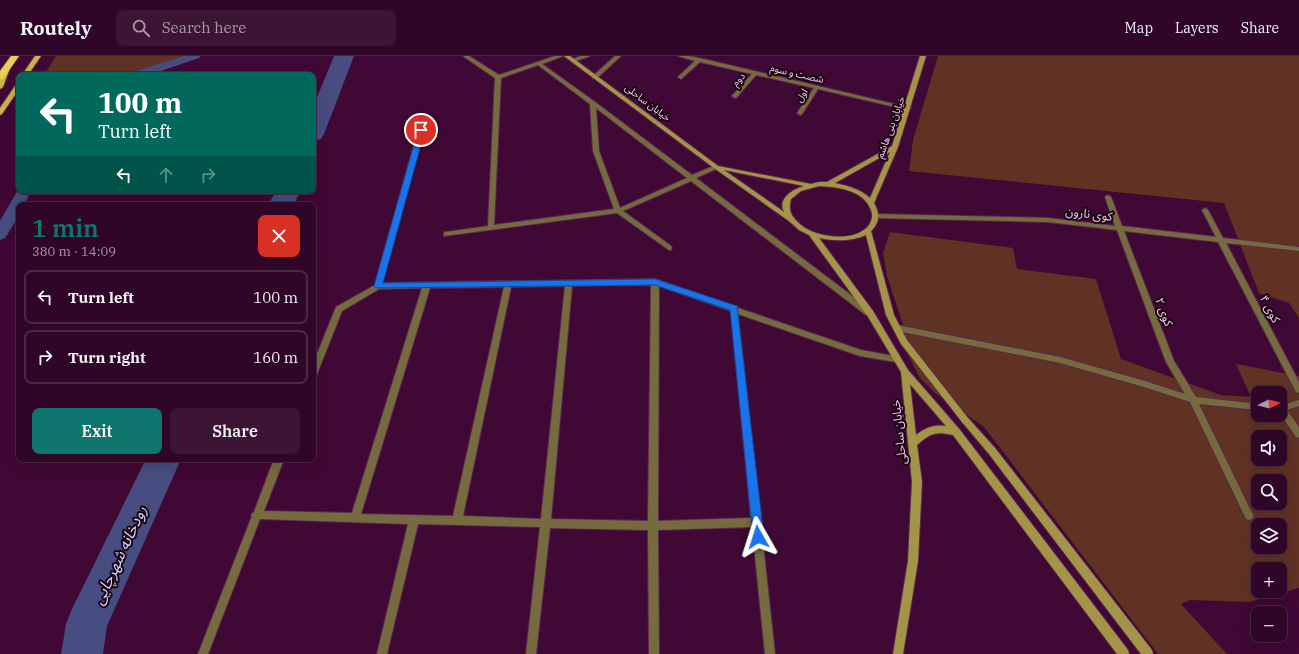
<!DOCTYPE html>
<html lang="en">
<head>
<meta charset="utf-8">
<style>
	body { margin:0; font-family:"IBM Plex Serif","Noto Sans Arabic",serif; background:#3c1434; color:#f1f3f6; height:100vh; display:flex; flex-direction:column; font-size:15px; white-space:nowrap }
	* { box-sizing:border-box; margin:0 }
	p { font-size:13px; color:#a899a8 }
	.icon { flex:none; width:22px; height:22px; fill:none; stroke:currentColor; stroke-width:2; stroke-linecap:round; stroke-linejoin:round }
	.map { position:relative; flex:1; overflow:hidden }
	.side { position:absolute; left:16px; top:146px; width:300px; height:260px; display:flex; flex-direction:column; background:#300628; border-radius:8px; box-shadow:0 4px 16px #0002,0 0 0 1px #4b2745 }
	.side>* { flex:none }
	.hud { position:absolute; left:16px; top:16px; width:300px; height:122px; border-radius:8px; box-shadow:0 4px 16px #0002,0 0 0 1px #4b2745; background:#00695c; color:#fff; overflow:hidden }
	.needle { width:26px; rotate:84deg }
	.controls { position:absolute; left:1251px; top:330px; display:grid; gap:8px }
	.controls a { display:grid; place-items:center; width:36px; height:36px; border-radius:8px; background:#300628; box-shadow:0 4px 16px #0002,0 0 0 1px #4b2745; font-size:20px }
	.pin { position:absolute; display:grid; place-items:center; width:34px; height:34px; color:#fff; margin:-17px; border:2px solid #fff; border-radius:50%; box-shadow:0 1px 4px #0007 }
	.me { position:absolute; width:44px; margin:-22px; rotate:354deg; stroke-linejoin:round; filter:drop-shadow(0 0 3px #0008) }
	.turn { display:flex; align-items:center; gap:14px; height:84px; padding:0 16px; font-size:18px }
	.turn .icon { width:52px; height:52px; stroke-width:2.5 }
	.turn b { display:block; font-size:28px; line-height:34px }
	.lanes { display:flex; align-items:center; height:38px; padding:0 16px; background:#0003; justify-content:center; gap:20px; direction:ltr }
	.lanes .off { opacity:.35 }
	.round { display:grid; place-items:center; flex:none; width:42px; height:42px; border-radius:8px; background:#3c1434 }
	.overview { display:flex; align-items:center; justify-content:space-between; height:68px; padding:0 16px }
	h1 { font-size:24px; font-weight:600; line-height:30px; color:#0f766e }
	.button { display:flex; gap:8px; margin-top:auto; padding:8px 16px }
	.button a { flex:1; height:46px; border-radius:8px; background:#0f766e; color:#fff; font-size:16px; font-weight:600; line-height:46px; text-align:center }
	.button a+a { background:#3c1434; color:#f1f3f6 }
	ul { padding:0; list-style:none }
	li { display:flex; align-items:center; gap:12px; height:54px; margin:0 8px 6px; padding:0 8px; border:2px solid #4b2745; border-radius:8px }
	li div { flex:1 }
	li b { display:block; font-size:15px }
	li em { font-style:normal }
	header { display:flex; align-items:center; gap:24px; box-sizing:border-box; height:56px; padding:0 20px; background:#300628; border-bottom:1px solid #4b2745 }
	header strong { font-size:19px }
	nav { display:flex; gap:22px; margin-inline-start:auto; font-size:14px }
	.search { width:280px; height:36px; background:#3c1434; display:flex; align-items:center; gap:10px; box-sizing:border-box; padding:0 14px; border-radius:8px; color:#a899a8; font-size:15px }
	.map>svg:first-child { display:block }
	.green { fill:#5f3224; fill-rule:evenodd }
	.lines { fill:none; stroke-linecap:round; stroke-linejoin:round }
	.canal { fill:#474d80; fill-rule:evenodd }
	.river { fill:#474d80; fill-rule:evenodd }
	.street-casing { stroke:#5c2851; stroke-width:2 }
	.secondary-casing { stroke:#5c2851; stroke-width:2 }
	.primary-casing { stroke:#5c2851; stroke-width:2 }
	.highway-casing { stroke:#5c2851; stroke-width:2 }
	.street { fill:#756b3e; fill-rule:evenodd }
	.secondary { fill:#a49448; fill-rule:evenodd }
	.primary { fill:#c8b34e; fill-rule:evenodd }
	.highway { fill:#e9cf52; fill-rule:evenodd }
	.route { fill:#1a73e8; stroke:#114b97 }
	.labels { text-anchor:middle; stroke-width:4; stroke-linejoin:round; paint-order:stroke }
	.far-street-label { font-size:10px; fill:#f1cee6; stroke:#1a0415 }
	.street-label { font-size:12px; fill:#f1cee6; stroke:#1a0415 }
	.near-water-label { font-size:16px; font-style:italic; fill:#cdd3f4; stroke:#1a0415 }
</style>
</head>
<body>
<header>
<strong>Routely</strong>
<div class="search"><svg class="icon" aria-label="search" viewBox="0 0 24 24"><circle cx="10" cy="10" r="6"/><path d="M15 15l6 6"/></svg>Search here</div>
<nav><a>Map</a><a>Layers</a><a>Share</a></nav>
</header>
<div class="map">
<svg width="1299" height="598" viewBox="0 0 1299 598">
	<rect width="100%" height="100%" fill="#400835"/>
	<!-- green -->
	<path class="green" d="M56,0H188L127,19H44Z
		M938,0H1299V262L1289,247L1259,237L1224,147L909,115L913,84Z
		M890,176L1013,192L1017,213L1096,223L1121,303L1221,339L1251,341L1236,308L1299,320V532L1249,546L1190,544L1181,548L1227,598H1158L984,371L935,337L919,321L907,296L904,272L887,220L883,197ZM1258,337H1280V359H1258ZM1258,381H1280V403H1258ZM1258,425H1280V447H1258ZM1258,469H1280V491H1258ZM1258,513H1280V535H1258Z"/>
	<g class="lines">
		<!-- canal -->
		<path class="canal" d="M184,0H201L199,2L149,19H131L133,16Z
			M19,132V135H31L24,149H19C19,161 12,172 5,182L0,184V165Z"/>
		<!-- river -->
		<path class="river" d="M334,0H354L324,78L321,83L313,85V51Z
			M276,135H300L294,149H268Z
			M146,403H181L107,570L103,598H61L66,568L72,553Z"/>
		<defs>
			<path id="street" d="M463,0H469L499,19L555,0H563L542,8L595,46L692,119L714,110H718V112L696,122L872,255L873,257L872,259H866L691,125L623,155L671,190L672,192L671,194H669L617,157L444,180V176H446L488,170L495,22ZM538,9L590,48L593,95L614,153L494,169L501,22ZM596,52L687,122L620,152L599,95Z
				M581,0H590L573,6L570,4Z
				M615,0H621L597,22H593V20Z
				M678,0H688L699,2L911,52L908,54L818,33L802,58L800,59L797,57L814,32L756,19L737,41L735,42L732,40L752,18L700,6L681,23L678,21L679,20L695,5Z
				M425,58L428,60L382,227L655,223L732,250H737L738,252L861,294L899,301L900,303L899,305L896,306L860,300L738,258L775,598H765L752,471L658,474L659,598H649L648,474L550,472L536,598H526L540,471L418,468L387,598H377L408,468L260,463L208,598H198L252,460L251,459L254,456L274,403H284L264,455L352,457L422,232L379,233L342,255L317,318L316,320L313,321V308L336,251L375,229L422,60ZM651,229L648,465L551,463L572,230ZM565,230L541,463L463,460L511,231ZM659,230L731,255L751,462L658,465ZM504,231L453,460L361,458L430,232Z
				M1108,139L1111,141L1122,170L1216,181L1202,154L1205,152L1208,154L1223,182L1299,191V195L1226,187L1299,326V337L1296,336L1218,186L1124,175L1174,305L1196,341L1258,348V354L1199,348L1252,457L1254,460L1252,463L1249,464L1246,463L1190,346L1144,331L1060,307L897,275L893,272L897,269L1060,301L1145,325L1185,338L1166,306L1117,174L1048,166L876,162L873,160L876,158L1048,162L1115,170L1105,141Z
				M1299,344V350L1287,354L1299,371V382L1296,381L1280,357V350Z"/>
			<path id="secondary" d="M564,0H570L718,110L811,128L819,126H827L892,90L920,0H926L898,91L874,147C880,158 880,166 871,175L894,259L907,284L968,362L995,392L1152,594L1153,598H1141L989,398L962,366L901,288L886,259L866,179C850,186 835,185 819,182L873,255L908,314L960,374L1128,594L1129,598H1117L953,379C936,375 930,377 917,389L922,426L918,505L903,598H893L908,505L912,426L901,316L867,259L809,179L799,174L789,165L714,112ZM890,96L870,142C860,133 848,130 835,127ZM724,114L804,130C794,133 777,142 784,156ZM819,130C838,131 864,134 871,154C873,159 872,165 869,169C856,187 816,182 801,169C791,160 788,156 791,143L801,135ZM910,328L946,370C934,368 925,372 916,379Z"/>
			<path id="primary" d="M35,0H41L28,19H22Z
				M5,11L10,12L3,31L0,33V22Z
				M19,26V33L2,58L0,59V52L17,27Z"/>
			<path id="highway" d="M11,0H19L3,23H0V15Z"/>
		</defs>
		<!-- street casing -->
		<use href="#street" class="street-casing"/>
		<!-- secondary casing -->
		<use href="#secondary" class="secondary-casing"/>
		<!-- primary casing -->
		<use href="#primary" class="primary-casing"/>
		<!-- highway casing -->
		<use href="#highway" class="highway-casing"/>
		<!-- street -->
		<use href="#street" class="street"/>
		<!-- secondary -->
		<use href="#secondary" class="secondary"/>
		<!-- primary -->
		<use href="#primary" class="primary"/>
		<!-- highway -->
		<use href="#highway" class="highway"/>
	</g>
	<!-- route -->
	<path class="route" d="M421,72L425,74L383,227L655,223L737,250L764,481L762,485L758,486L754,485L753,481L730,254L655,229L376,232L374,230L418,74Z"/>
	<g class="labels">
		<!-- far-street labels -->
		<g class="far-street-label">
			<text transform="translate(797 17) rotate(13)" y="4">شصت و سوم</text>
			<text transform="translate(738 23) rotate(-48)" y="4">دوم</text>
			<text transform="translate(801 39) rotate(-56)" y="4">اول</text>
			<text transform="translate(648 46) rotate(37)" y="4">خیابان ساحلی</text>
			<text transform="translate(890 71) rotate(-70)" y="4">خیابان بنی هاشم</text>
		</g>
		<!-- street labels -->
		<g class="street-label">
			<text transform="translate(1089 158) rotate(7)" y="4">کوی نارون</text>
			<text transform="translate(1270 253) rotate(62)" y="4">کوی ۴</text>
			<text transform="translate(1164 256) rotate(69)" y="4">کوی ۲</text>
			<text transform="translate(899 376) rotate(-96)" y="4">خیابان ساحلی</text>
		</g>
		<!-- near-water labels -->
		<g class="near-water-label">
			<text transform="translate(119 499) rotate(-65)" y="6">رودخانه شهرچایی</text>
		</g>
	</g>
</svg>
<div class="controls">
<a><svg class="needle" viewBox="-14 -14 28 28"><path d="M0-13l5 13h-10z" fill="#e53935"/><path d="M0 13l5-13h-10z" fill="#a899a8"/></svg></a>
<a><svg class="icon" aria-label="sound" viewBox="0 0 24 24"><path d="M4 9h4l5-4v14l-5-4H4zM17 9q2 3 0 6"/></svg></a>
<a><svg class="icon" aria-label="search" viewBox="0 0 24 24"><circle cx="10" cy="10" r="6"/><path d="M15 15l6 6"/></svg></a>
<a><svg class="icon" aria-label="layers" viewBox="0 0 24 24"><path d="M12 4l9 5-9 5-9-5zM3 14l9 5 9-5"/></svg></a>
<a>+</a>
<a>−</a>
</div>
<div class="pin" style="left:421px;top:74px;background:#d93025"><svg class="icon" aria-label="arrive" viewBox="0 0 24 24"><path d="M6 21V4h12l-3 4 3 4H6"/></svg></div>
<svg class="me" style="left:758px;top:481px" viewBox="-20 -20 40 40"><path d="M0-17L14 15 0 8-14 15z" fill="#1a73e8" stroke="#fff" stroke-width="4"/></svg>
<div class="hud">
<div class="turn"><svg class="icon" aria-label="left" viewBox="0 0 24 24"><path d="M17 20v-9H6M10 6l-5 5 5 5"/></svg><div><b>100 m</b>Turn left</div></div>
<div class="lanes"><svg class="icon" aria-label="left" viewBox="0 0 24 24"><path d="M17 20v-9H6M10 6l-5 5 5 5"/></svg><svg class="icon off" aria-label="ahead" viewBox="0 0 24 24"><path d="M12 20V5M6 11l6-6 6 6"/></svg><svg class="icon off" aria-label="right" viewBox="0 0 24 24"><path d="M7 20v-9h11M14 6l5 5-5 5"/></svg></div>
</div>
<section class="side">
<div class="overview"><div><h1>1 min</h1><p>380 m · 14:09</p></div><a class="round" style="background:#d93025;color:#fff"><svg class="icon" aria-label="close" viewBox="0 0 24 24"><path d="M6 6l12 12M18 6L6 18"/></svg></a></div>
<ul>
<li><svg class="icon" aria-label="left" viewBox="0 0 24 24"><path d="M17 20v-9H6M10 6l-5 5 5 5"/></svg><div><b>Turn left</b></div><em>100 m</em></li>
<li><svg class="icon" aria-label="right" viewBox="0 0 24 24"><path d="M7 20v-9h11M14 6l5 5-5 5"/></svg><div><b>Turn right</b></div><em>160 m</em></li>
</ul>
<div class="button"><a>Exit</a><a>Share</a></div>
</section>
</div>
</body>
</html>
